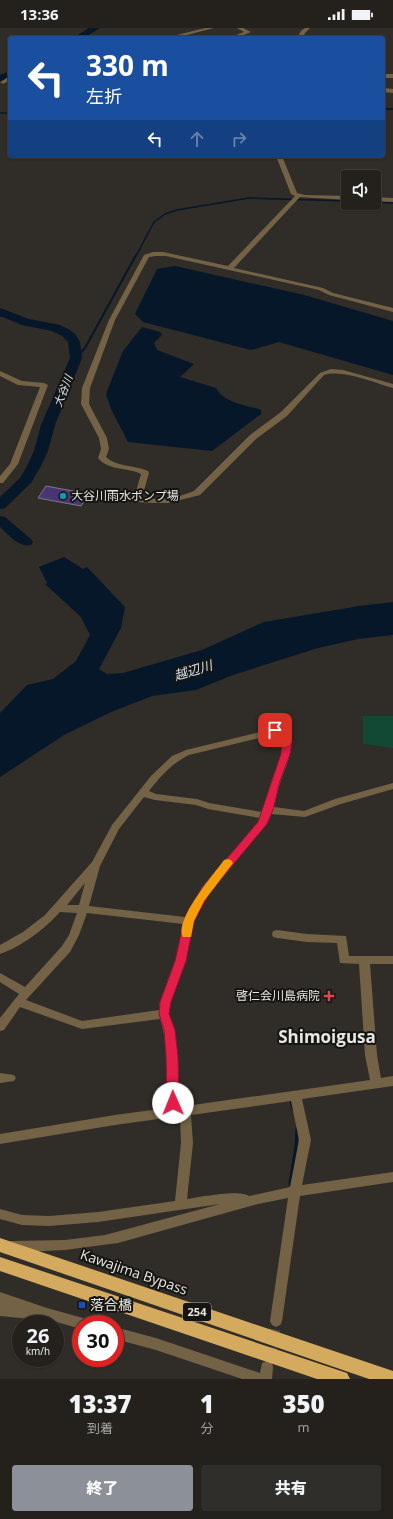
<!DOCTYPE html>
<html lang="ja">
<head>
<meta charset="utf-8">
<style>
	body { margin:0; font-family:"Open Sans","Noto Sans JP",sans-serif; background:#302e2a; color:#f1f3f6; height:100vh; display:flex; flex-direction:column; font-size:15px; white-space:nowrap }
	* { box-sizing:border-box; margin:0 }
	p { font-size:13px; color:#a3a3a4 }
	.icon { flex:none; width:22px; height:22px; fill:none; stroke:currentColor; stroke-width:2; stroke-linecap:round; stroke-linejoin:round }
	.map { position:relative; height:1351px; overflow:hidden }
	.sheet { display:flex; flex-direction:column; background:#24211d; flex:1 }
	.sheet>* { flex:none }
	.hud { position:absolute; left:8px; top:8px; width:377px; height:122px; border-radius:4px; box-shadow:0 1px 3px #0004,0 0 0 1px #413e3b; background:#1a4fa0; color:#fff; overflow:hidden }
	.fabs { position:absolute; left:341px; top:142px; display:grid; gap:8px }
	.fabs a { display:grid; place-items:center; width:40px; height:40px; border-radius:4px; background:#24211d; box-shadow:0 1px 3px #0004,0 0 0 1px #413e3b; font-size:20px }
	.speed { position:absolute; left:12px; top:1287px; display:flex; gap:8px; font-size:20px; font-weight:700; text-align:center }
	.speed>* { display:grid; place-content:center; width:52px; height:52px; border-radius:50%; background:#24211d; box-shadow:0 1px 3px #0004,0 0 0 1px #413e3b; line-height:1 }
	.speed small { font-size:10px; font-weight:400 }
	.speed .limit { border:6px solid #d22; background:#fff; color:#111 }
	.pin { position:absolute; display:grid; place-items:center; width:34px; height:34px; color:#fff; margin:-17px; border-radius:8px; box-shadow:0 2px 6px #0006 }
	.me { position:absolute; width:44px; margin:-22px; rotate:359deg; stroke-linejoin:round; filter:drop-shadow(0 0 3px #0008) }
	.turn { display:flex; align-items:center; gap:14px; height:84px; padding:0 12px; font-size:18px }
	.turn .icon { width:52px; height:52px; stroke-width:2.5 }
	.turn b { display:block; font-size:28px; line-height:34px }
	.lanes { display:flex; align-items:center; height:38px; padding:0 12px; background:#0003; justify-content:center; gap:20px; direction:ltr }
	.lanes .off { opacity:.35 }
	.eta { display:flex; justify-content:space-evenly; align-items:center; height:68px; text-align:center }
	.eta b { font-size:24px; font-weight:800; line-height:28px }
	.action { display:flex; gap:8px; margin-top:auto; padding:8px 12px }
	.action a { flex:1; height:46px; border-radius:4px; background:#8c9099; color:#fff; font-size:16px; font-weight:800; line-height:46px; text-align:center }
	.action a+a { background:#302e2a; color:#f1f3f6 }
	.status { display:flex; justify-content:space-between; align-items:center; height:28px; padding:0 20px; background:#24211d; direction:ltr }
	.status svg { height:11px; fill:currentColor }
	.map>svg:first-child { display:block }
	.green { fill:#114935 }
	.water { fill:#051728 }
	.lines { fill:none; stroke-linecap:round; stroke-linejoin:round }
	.stream-far2 { stroke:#051728; stroke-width:1.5 }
	.stream-far1 { stroke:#051728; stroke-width:2 }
	.stream { stroke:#051728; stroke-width:3 }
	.river { fill:#051728; fill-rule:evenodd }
	.building { fill:#493575; stroke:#7c7a82 }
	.minor-tunnel { stroke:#4c4843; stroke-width:12; stroke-dasharray:12 6; stroke-linecap:butt }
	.minor { fill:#736245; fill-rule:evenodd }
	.highway { fill:#d4aa5f; fill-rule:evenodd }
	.route { fill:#e11d48; stroke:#92132f }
	.slow { fill:#f59e0b }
	.culture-dot { fill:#0f9aa8; stroke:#161512; stroke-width:1.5 }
	.health-dot { fill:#e0444e; stroke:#161512; stroke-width:1.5 }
	.transit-dot { fill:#1a4fb4; stroke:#161512; stroke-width:1.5 }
	.labels { text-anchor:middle; stroke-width:4; stroke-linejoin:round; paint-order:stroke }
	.far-water-label { font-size:11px; font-style:italic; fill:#d1e1f1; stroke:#161512 }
	.shield { fill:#161512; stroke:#aaa8a4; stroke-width:1 }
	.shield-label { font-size:11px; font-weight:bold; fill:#e9e7e3 }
	.poi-label { font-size:12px; fill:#e9e7e3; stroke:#161512; text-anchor:start }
	.water-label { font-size:13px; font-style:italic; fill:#d1e1f1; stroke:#161512 }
	.near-street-label { font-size:14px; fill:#e9e7e3; stroke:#161512 }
	.near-poi-label { font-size:14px; fill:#e9e7e3; stroke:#161512; text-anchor:start }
	.near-quarter-label { font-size:17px; font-weight:bold; fill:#e9e7e3; stroke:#161512 }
</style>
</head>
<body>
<div class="status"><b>13:36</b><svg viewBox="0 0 49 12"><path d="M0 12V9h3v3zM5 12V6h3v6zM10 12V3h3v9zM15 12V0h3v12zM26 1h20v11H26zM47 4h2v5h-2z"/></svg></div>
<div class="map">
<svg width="393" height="1351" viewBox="0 0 393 1351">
	<rect width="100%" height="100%" fill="#302c27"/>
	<!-- green -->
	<path class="green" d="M363,688H393V720L363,716Z"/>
	<!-- water -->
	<path class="water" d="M175,238L304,267L393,293V347L279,314L251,322L143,294L135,286L157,241Z
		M142,299L160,304L162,307L154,315L157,322L194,336L180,349L216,360C223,375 247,377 261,382V386L212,423L128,414L111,381L106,366L123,323Z
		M64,529L83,541L87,539L125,579L121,600L99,641L107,646L123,645L202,622L264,594L359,578L393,574V607L358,611L318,620L233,647L196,662L152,668L111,684L64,707L0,749V685L27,657L53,651L76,633L90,607L81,589L45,556L47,555L39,539Z"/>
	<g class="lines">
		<!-- stream-far2 -->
		<path class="stream-far2" d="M383,81H393
			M0,85H10
			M374,174L393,175
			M136,228L154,194L165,186L177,182L249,170L348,173"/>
		<!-- stream-far1 -->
		<path class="stream-far1" d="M0,288H10
			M76,330L85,320L136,227"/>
		<!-- stream -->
		<path class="stream" d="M291,1072L293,1081
			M290,1156L296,1119L297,1100"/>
		<!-- river -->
		<path class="river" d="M89,0H100L84,10H73Z
			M10,43V50L0,54V47Z
			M0,280L29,291L60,297L70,302L76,307L80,314L82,330L55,397L48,423L41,438L31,455L5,480L0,481V469L20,450L27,438L34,423L41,397L70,330L68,314L62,308L52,303L22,297L0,288Z
			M0,488L5,489L31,511L33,514L31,517C19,520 9,507 0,499Z"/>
	</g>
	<!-- building -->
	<path class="building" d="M46,458L89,466L81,478L38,470Z"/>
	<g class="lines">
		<!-- minor-tunnel -->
		<path class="minor-tunnel" d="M269,1331L276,1293"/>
		<!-- minor -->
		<path class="minor" d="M205,0H214L175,10H165Z
			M237,0H243L251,4L241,8L243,10H237L236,7L244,4Z
			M305,0H310L305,5L303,10H297L301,3Z
			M383,46H393V50H383Z
			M10,48V52L3,56L0,54Z
			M383,60L393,61V65L383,64Z
			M276,128H282L297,165L305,167L348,168V172L300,169L234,240L323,260L333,265L393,280V284L329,267L319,262L166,228H156L149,229L115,292L90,360L89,376L107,410L109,421L106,429C117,439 134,437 148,443L149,445L142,470C160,472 177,470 194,463L250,407L281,384L320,345L331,341L343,342L393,356V360C374,355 344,341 324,347L287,388L256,411L200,467L168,475H153L136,474L134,470L141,446C127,439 109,443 98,430L101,421L99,410L81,376L82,360L109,292L144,227L153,224H163L228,238L295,168L291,166Z
			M374,169L393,170V174L374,173Z
			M0,343L22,353L44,355L48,357L18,436L3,455H0V448L10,436L40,359L18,357L0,348Z
			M281,699C302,705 286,738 281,752C278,761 276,770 274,779L304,783L335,771L393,755V761L341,776L305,789L271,786L265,798L210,865L197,885L194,893L186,933L170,974L169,986L174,1001L178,1028L179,1079L370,1052L365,1027L359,936L340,935L337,915L307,914L277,910L273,909L272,906L273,903L277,902L307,906L346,908L349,928H393V936H370L377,1027L381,1050L393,1048V1058L302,1071L311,1112L302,1157L393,1144V1154L300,1168L282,1293L280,1297L276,1299L272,1297L270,1293L288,1170L258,1176L118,1215L65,1222L25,1224L12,1223L8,1222L6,1218L8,1214L12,1213L65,1212L105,1207L220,1176L98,1194L49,1198L22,1197L0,1191V1181L22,1187L49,1188L98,1184L175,1173L181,1115L180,1088L115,1097L0,1116V1106L115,1087L167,1080C167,1051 169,1019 160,991L82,1001L20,979L4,1002L0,1003V990L19,966L0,954V945L25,959L62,918L69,907L77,885L60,884C46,900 21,919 0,926V917L23,904L45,887L92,834L112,797L151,748L172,728L186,722ZM280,705C287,721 276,739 271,754C268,764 266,774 262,784L209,775L197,771L156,766L149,763C160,749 172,735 189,727ZM144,769L155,772L196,777L208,781L260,790L258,794L202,859L185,889L89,878L100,838L119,801ZM85,855L79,877H67ZM87,885L183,896L176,933L160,974L159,982L82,993L26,972L70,924L79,907ZM291,1073L299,1112L290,1159L249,1168C239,1161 200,1169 187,1171L193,1115L191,1087Z
			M0,1045L14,1047L16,1050L14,1053L0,1055Z
			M0,1264L47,1280L83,1290L87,1292L89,1296H81V1301L36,1288L31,1291L0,1288V1276H2H0Z
			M115,1299L156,1310L260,1345L262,1335L267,1333L272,1335L273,1339L272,1351H242L156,1322L115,1311Z"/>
		<!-- highway -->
		<path class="highway" d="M0,1210L393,1343V1351H369L0,1224Z
			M0,1229L341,1343L347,1345L350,1351H317L0,1243Z"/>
	</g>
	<!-- route -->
	<path class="route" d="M282,699L289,702L292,714L290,726L280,753L273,782L267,796L210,864L194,893L186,933L171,974L169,986L175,1002L178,1028L179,1075L177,1078L173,1080L169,1078L167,1075L166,1028L164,1002L159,986L160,974L175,933L184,893L189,881L203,859L258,794L281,726L282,714L281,706L272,705L270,702L272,700Z"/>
	<!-- slow -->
	<path class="slow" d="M228,831L231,832L233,835L204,873L194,893L191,909H183C174,892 214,846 224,832Z"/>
	<!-- markers -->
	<circle class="culture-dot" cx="63" cy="468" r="4"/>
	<path class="health-dot" d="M327 962h4v4h4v4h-4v4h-4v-4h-4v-4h4z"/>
	<rect class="transit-dot" x="78" y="1273" width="8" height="8" rx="2"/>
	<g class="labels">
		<!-- far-water labels -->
		<g class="far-water-label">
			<text transform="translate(63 363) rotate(-69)" y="4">大谷川</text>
		</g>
		<!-- shield labels -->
		<rect class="shield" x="183" y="1275" width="28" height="18" rx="3"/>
		<g class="shield-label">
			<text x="197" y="1288">254</text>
		</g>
		<!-- poi labels -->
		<g class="poi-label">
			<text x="71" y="472">大谷川雨水ポンプ場</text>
			<text x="320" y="972" text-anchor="end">啓仁会川島病院</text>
		</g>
		<!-- water labels -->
		<g class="water-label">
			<text transform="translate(193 642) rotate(-17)" y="5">越辺川</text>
		</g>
		<!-- near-street labels -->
		<g class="near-street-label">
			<text transform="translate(134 1244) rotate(19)" y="5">Kawajima Bypass</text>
		</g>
		<!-- near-poi labels -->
		<g class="near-poi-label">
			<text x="90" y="1282">落合橋</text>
		</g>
		<!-- near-quarter labels -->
		<g class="near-quarter-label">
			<text x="327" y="1015">Shimoigusa</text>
		</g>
	</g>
</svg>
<div class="fabs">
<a><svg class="icon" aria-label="sound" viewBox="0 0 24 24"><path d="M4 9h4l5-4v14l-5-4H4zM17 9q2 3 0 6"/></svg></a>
</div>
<div class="speed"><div>26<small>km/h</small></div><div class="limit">30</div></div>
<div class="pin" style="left:275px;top:702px;background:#d93025"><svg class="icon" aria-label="arrive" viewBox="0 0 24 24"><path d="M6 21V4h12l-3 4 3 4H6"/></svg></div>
<svg class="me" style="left:173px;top:1075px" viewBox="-20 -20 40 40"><circle r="19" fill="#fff"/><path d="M0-13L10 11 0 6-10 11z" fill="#e11d48"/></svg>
<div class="hud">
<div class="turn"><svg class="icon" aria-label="left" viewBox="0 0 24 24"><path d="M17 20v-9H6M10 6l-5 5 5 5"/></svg><div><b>330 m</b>左折</div></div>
<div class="lanes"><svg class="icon" aria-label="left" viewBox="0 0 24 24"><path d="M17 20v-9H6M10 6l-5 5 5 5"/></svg><svg class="icon off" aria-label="ahead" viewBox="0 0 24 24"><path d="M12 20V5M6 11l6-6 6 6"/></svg><svg class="icon off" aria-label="right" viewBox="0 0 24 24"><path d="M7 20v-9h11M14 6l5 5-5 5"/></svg></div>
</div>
</div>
<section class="sheet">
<div class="eta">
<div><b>13:37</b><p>到着</p></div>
<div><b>1</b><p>分</p></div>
<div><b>350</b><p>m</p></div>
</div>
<div class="action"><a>終了</a><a>共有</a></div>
</section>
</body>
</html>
